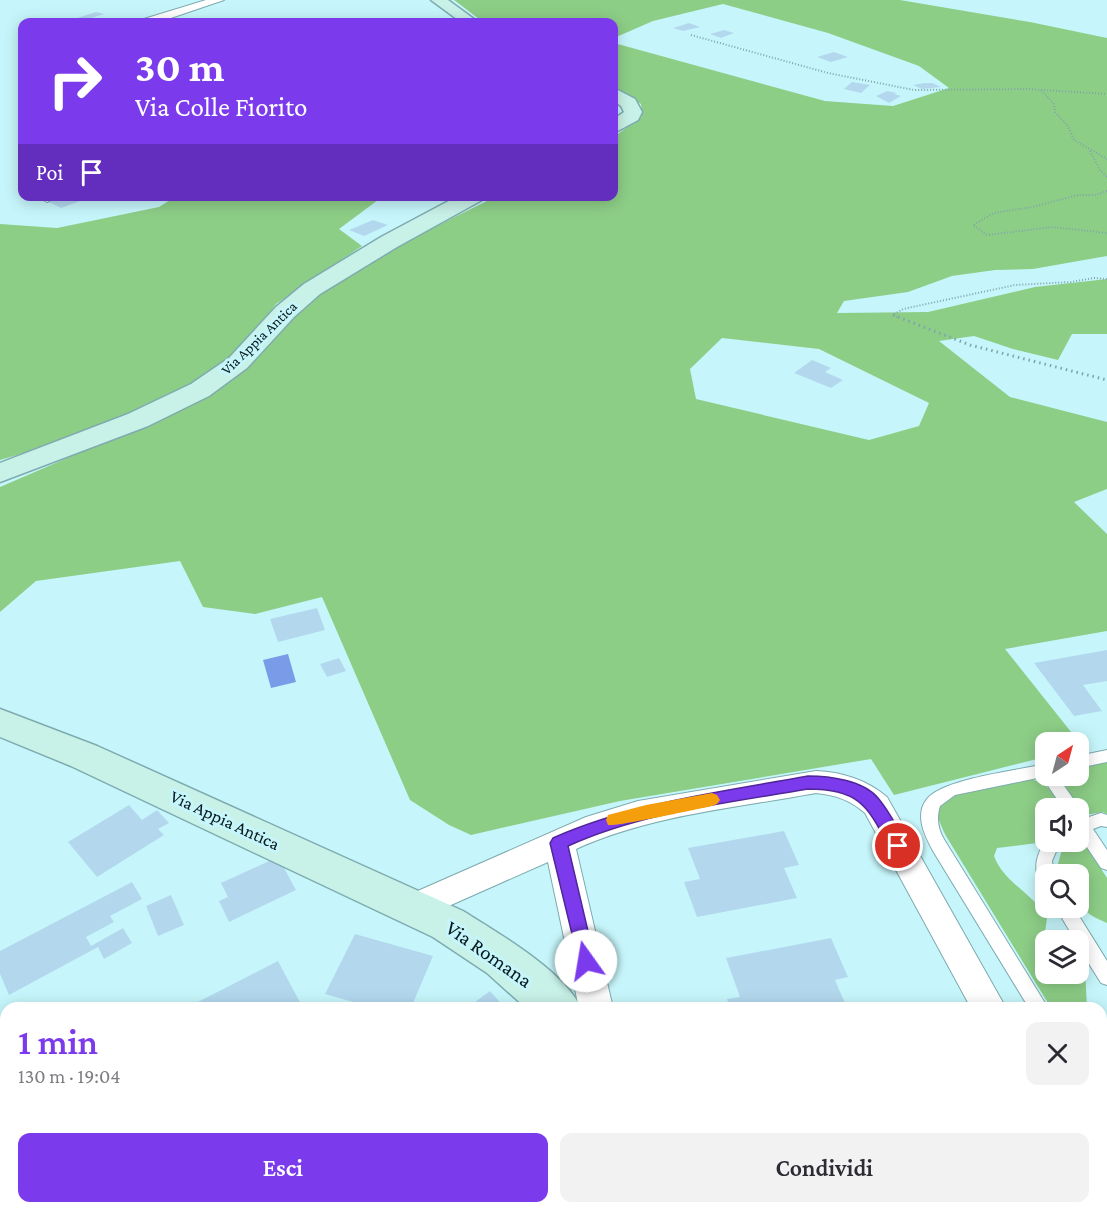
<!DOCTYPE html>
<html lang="it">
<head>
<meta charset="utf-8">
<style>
	body { margin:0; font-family:"Crimson Pro",serif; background:#f2f2f3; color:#2b2b33; height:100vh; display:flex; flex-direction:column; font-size:22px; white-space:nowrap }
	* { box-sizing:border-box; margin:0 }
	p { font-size:20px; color:#7c7c81 }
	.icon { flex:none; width:33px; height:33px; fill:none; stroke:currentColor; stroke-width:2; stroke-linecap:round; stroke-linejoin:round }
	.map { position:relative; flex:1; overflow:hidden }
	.side { position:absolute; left:0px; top:1002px; width:1107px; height:212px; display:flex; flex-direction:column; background:#fff; border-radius:18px 18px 0 0; box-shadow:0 3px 15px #0003 }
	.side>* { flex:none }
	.banner { position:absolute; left:18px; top:18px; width:600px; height:183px; border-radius:12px; box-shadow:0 3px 15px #0003; background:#7c3aed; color:#fff; overflow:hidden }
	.needle { width:39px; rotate:36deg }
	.controls { position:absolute; left:1035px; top:732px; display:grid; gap:12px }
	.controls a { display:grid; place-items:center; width:54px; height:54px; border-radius:12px; background:#fff; box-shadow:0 3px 15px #0003; font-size:30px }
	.pin { position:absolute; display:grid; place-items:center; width:51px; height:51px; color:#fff; margin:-26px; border:3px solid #fff; border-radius:50%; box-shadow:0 2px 6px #0007 }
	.me { position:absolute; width:66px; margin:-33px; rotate:347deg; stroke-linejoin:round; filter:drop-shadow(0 0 4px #0008) }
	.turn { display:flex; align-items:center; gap:21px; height:126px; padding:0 18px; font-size:27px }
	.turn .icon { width:78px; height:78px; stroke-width:2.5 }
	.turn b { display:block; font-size:42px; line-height:51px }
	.then { display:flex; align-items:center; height:57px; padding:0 18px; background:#0003; gap:12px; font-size:22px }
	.round { display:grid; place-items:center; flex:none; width:63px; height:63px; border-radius:12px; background:#f2f2f3 }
	.headline { display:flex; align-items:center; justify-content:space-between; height:102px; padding:0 18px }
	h1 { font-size:36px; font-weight:600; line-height:45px; color:#7c3aed }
	.action { display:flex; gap:12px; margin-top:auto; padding:12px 18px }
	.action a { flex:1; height:69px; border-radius:12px; background:#7c3aed; color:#fff; font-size:24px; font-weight:600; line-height:69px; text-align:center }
	.action a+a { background:#f2f2f3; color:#2b2b33 }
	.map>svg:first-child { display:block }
	.green { fill:#8dce87; fill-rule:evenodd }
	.water { fill:#7a9be8 }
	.building { fill:#b3d8ee }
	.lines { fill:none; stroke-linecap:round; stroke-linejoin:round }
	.lane-casing { stroke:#7dabaf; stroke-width:2 }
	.street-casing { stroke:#7dabaf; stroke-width:2 }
	.secondary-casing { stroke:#7dabaf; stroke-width:3 }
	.path-far1 { stroke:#80a5a9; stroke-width:2; stroke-dasharray:1 2; stroke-linecap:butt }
	.path { stroke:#80a5a9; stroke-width:3; stroke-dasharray:1.5 4; stroke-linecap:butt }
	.lane { fill:#fff; fill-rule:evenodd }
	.street { fill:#fff; fill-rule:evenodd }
	.secondary { fill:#c8f1e7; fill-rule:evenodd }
	.route { fill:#7c3aed; stroke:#51269a; stroke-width:1.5 }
	.slow { fill:#f59e0b }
	.labels { text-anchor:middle; stroke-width:6; stroke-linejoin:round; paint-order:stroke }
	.far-street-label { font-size:15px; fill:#081a1c; stroke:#c6f6fb }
	.street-label { font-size:18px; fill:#081a1c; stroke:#c6f6fb }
	.near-street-label { font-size:21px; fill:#081a1c; stroke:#c6f6fb }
</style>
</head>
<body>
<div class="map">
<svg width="1107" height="1213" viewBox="0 0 1107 1213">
	<rect width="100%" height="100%" fill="#c6f6fb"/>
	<!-- green -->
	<path class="green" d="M454,0H900L1030,22L1107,38V256L1033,269L995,270L952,276L908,292L844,301L837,313L928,312L1035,287L1107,279V334H1072L1058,360L1013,349L974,336L939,341L1010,397L1107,422V489L1074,502L1107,534V631L1005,649L1083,747L1079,749L1078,742H1046L1045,757L894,795L871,759L620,801L471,835L449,825L410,800L322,597L255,614L203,607L180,561L36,581L0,612V487L160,418L249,367L292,313L368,260L495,197L614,196V137L642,116L641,104L614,89V43L825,101L893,106L949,88L919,66L828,33L723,4L653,21L614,38V22H483ZM722,338L819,349L929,403L919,426L869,440L696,399L690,369Z
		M175,197H382L339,229L362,246L276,304L258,329L233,358L196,384L72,439L0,460V224L57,228L159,207Z
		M1107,762V814L1103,812L1085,815L1071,798L1065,784L1070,776H1078L1079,768Z
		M1024,779C1045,779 1053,792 1063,808H1046L1045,824L1037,843L997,848L994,856C1004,883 1034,894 1047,918L1045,933L1048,940H1046V974H1078L1079,962H1081L1085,969L1087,1008H1051L946,836C943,830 938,820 938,814C937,789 1005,783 1024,779Z
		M1079,839L1087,847L1107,878V923C1078,911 1079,905 1078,874H1062L1058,864L1064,842H1078Z"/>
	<!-- water -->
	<path class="water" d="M288,654L296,682L271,688L263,660Z"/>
	<!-- building -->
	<path class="building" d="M96,12L104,14L82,21L74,19Z
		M689,23L700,27L683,31L673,28Z
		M724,30L734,33L721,38L710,34Z
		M834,52L848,57L831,62L817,57Z
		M852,82L870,85L861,93L844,89Z
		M924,83H932L941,87L922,89L913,85Z
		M887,91L897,93L894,94L901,96L889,103L876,96Z
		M60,196H91V197L61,208L47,201Z
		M373,220L388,225L364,236L349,230Z
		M812,360L831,368L825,372L843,380L831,388L794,373Z
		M317,608L325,630L278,642L270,619Z
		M1107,650V681L1083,685L1102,711L1074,716L1034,663Z
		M339,658L346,671L327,677L320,664Z
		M129,805L142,820L157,810L169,823L158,829L164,835L97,877L68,842Z
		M784,831L799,865L784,868L797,898L697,917L684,882L700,879L688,848Z
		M278,857L296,890L229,922L219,901L228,897L221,883Z
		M132,882L142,899L110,916L114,922L86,937L91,946L123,928L132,943L104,959L98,947L9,995L0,974V951Z
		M171,895L184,925L158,936L146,906Z
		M355,934L433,956L411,1008H374L325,994Z
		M831,938L848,977L835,980L847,1008H730L727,999L740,997L726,958Z
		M278,961L303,1008H186Z
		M490,991L505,1008H467Z
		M488,1208H569L570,1213H489Z
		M792,1208H915L918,1213H783L782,1210Z"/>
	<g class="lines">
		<defs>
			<path id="lane" d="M1107,750V762L1078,768V756Z
				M1046,764V776H1057L1077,804L1079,808L1078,809L1063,808L1042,777L955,795L940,806C936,819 938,830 945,841L1048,1008H1029L933,851C925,836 914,815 927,799C942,779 1019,770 1046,764Z
				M1101,813L1107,815V827L1101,826L1093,829L1107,850V870L1101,868L1078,834V814L1086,818Z
				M1046,839V842H1060L1052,861L1054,874H1046V884L1040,882C1032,866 1038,853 1046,839Z
				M1056,908H1074L1107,961V985L1101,983L1078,946V940H1075Z
				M1101,1099L1107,1102V1129L1101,1126Z"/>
			<path id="street" d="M206,0H224L159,22H142L144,19Z
				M58,196L47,202L39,197V196Z
				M816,771C842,772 867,780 887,797L1006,1008H971L865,813C850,800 836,795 816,793C735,808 651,815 576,849L613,1008H579L548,862L415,921L404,917L399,907L404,897L586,817L638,801Z
				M1101,1193L1107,1201V1213H1072L1070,1208H1101Z"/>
			<path id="secondary" d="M431,0H448L478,22H461Z
				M614,88L635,99L642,112L638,120L614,133V119L624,112L621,106L614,101Z
				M458,196H485L482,200L397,247L320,294L294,317L247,368L209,396L148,426L0,482V463L128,414L191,384L229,358L276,307L304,284L381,237Z
				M0,709L97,746L463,911C498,933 564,971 581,1008H526L487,973L433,937L71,766L0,737Z
				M610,1208H661L663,1213H611Z"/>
		</defs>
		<!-- lane casing -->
		<use href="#lane" class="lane-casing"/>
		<!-- street casing -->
		<use href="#street" class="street-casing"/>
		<!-- secondary casing -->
		<use href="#secondary" class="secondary-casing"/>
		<!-- path-far1 -->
		<path class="path-far1" d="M691,35L828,73L914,90L1028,89L1107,94
			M1041,90L1054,104L1055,112L1068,126L1074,140L1107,159
			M1090,151L1100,170L1107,177
			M1107,191L1096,195H1078L1032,207L994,213L973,225L987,235L1053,227L1107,233
			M897,317L893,315L903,309L1015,285L1071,282L1094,278L1107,279"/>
		<!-- path -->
		<path class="path" d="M893,315L970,345L1107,380"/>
		<!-- lane -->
		<use href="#lane" class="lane"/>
		<!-- street -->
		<use href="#street" class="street"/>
		<!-- secondary -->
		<use href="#secondary" class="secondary"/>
	</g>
	<!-- route -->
	<path class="route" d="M808,776C829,776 863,780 878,798C889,811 899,830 907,846L904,851L898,853L892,851C868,809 863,789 808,789C727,803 643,812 568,846L595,961L592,967L586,969L580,967L550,843L553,838C635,802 721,792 808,776Z"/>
	<!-- slow -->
	<path class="slow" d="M712,793L717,795L720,800L717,804L712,806C697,809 616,827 608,825L606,820L608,815L646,805Z"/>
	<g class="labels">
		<!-- far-street labels -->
		<g class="far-street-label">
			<text transform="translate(259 338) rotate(-44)" y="5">Via Appia Antica</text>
		</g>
		<!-- street labels -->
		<g class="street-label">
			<text transform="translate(225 820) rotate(25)" y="6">Via Appia Antica</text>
		</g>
		<!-- near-street labels -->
		<g class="near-street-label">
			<text transform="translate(489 954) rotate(35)" y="7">Via Romana</text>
		</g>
	</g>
</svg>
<div class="controls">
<a><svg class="needle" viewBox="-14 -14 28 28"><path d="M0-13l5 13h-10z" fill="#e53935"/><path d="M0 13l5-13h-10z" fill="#7c7c81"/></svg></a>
<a><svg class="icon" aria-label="sound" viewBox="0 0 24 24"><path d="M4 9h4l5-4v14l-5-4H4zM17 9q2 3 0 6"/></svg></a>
<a><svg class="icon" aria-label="search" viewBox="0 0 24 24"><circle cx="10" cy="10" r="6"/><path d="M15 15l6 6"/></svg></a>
<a><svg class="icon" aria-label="layers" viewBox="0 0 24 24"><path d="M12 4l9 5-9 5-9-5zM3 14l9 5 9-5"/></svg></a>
</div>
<div class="pin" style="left:898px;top:846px;background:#d93025"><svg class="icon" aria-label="arrive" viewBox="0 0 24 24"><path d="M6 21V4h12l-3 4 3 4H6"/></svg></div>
<svg class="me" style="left:586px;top:961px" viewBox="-20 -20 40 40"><circle r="19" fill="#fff"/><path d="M0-13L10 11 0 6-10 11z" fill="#7c3aed"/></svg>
<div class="banner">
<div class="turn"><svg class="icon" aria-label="right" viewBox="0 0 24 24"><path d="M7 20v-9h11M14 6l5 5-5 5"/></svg><div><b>30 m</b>Via Colle Fiorito</div></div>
<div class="then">Poi<svg class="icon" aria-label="arrive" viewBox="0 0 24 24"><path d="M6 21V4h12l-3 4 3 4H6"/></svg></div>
</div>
<section class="side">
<div class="headline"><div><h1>1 min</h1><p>130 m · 19:04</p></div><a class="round"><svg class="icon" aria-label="close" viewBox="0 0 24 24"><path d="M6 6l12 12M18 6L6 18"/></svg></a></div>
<div class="action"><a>Esci</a><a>Condividi</a></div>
</section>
</div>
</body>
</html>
